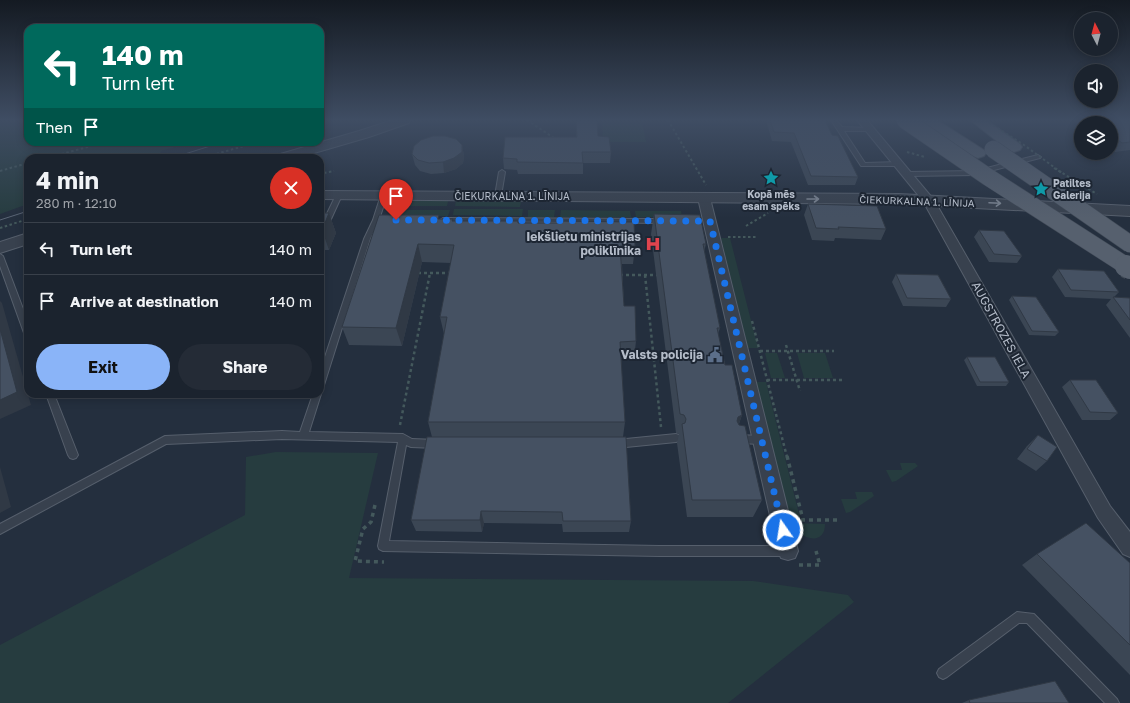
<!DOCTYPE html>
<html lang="en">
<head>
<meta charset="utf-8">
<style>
	body { margin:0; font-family:"Golos Text",sans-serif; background:#242b36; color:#f1f3f6; height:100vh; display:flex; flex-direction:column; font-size:15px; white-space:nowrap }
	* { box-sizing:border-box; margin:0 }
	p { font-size:13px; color:#a0a4aa }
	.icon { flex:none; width:22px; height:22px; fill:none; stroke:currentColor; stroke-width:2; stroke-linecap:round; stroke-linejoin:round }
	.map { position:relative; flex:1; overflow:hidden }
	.drawer { position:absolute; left:24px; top:154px; width:300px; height:244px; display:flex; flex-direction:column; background:#1b232e; border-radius:12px; box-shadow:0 2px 10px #0003,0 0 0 1px #39404a }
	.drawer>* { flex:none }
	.banner { position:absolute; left:24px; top:24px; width:300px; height:122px; border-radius:12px; box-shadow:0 2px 10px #0003,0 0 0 1px #39404a; background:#00695c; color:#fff; overflow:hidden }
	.needle { width:26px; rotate:354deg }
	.controls { position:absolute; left:1074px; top:12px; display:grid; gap:8px }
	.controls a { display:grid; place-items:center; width:44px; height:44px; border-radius:50%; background:#1b232e; box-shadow:0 2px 10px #0003,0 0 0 1px #39404a; font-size:20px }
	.pin { position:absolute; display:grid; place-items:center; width:34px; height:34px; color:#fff; margin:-41px -17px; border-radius:50% 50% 50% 0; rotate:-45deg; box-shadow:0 0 4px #0007 }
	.pin .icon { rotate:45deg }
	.me { position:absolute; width:44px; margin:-22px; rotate:347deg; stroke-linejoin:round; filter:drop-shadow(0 0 3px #0008) }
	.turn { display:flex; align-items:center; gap:14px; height:84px; padding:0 12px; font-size:18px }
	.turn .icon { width:52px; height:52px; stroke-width:2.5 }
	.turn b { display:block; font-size:28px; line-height:34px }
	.then { display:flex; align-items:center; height:38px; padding:0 12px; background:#0003; gap:8px; font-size:15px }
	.round { display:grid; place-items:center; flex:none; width:42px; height:42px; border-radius:21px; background:#242b36 }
	.head { display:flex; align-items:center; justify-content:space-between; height:68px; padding:0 12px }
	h1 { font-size:24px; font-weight:700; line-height:30px }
	.action { display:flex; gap:8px; margin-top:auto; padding:8px 12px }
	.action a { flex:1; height:46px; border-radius:24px; background:#8ab4f8; color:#111; font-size:16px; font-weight:700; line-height:46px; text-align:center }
	.action a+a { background:#242b36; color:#f1f3f6 }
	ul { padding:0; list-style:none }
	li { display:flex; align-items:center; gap:12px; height:52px; padding:0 12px; border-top:1px solid #39404a }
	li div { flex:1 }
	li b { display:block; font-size:15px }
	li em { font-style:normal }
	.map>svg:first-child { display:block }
	.green { fill:#263c3f }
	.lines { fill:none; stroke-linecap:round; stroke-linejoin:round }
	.service-casing { stroke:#565f6c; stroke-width:2 }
	.minor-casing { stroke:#565f6c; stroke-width:2 }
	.tertiary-casing { stroke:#565f6c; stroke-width:2 }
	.primary-casing { stroke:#414a57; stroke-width:2 }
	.path-far2 { stroke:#44595c; stroke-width:2; stroke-dasharray:2.5 2.5; stroke-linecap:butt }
	.path-far1 { stroke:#44595c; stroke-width:2.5; stroke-dasharray:3 3; stroke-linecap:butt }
	.path { stroke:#44595c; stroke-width:3.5; stroke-dasharray:4 4; stroke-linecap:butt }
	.service { fill:#38414e; fill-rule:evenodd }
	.minor { fill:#38414e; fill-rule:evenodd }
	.tertiary { fill:#38414e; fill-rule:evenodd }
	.primary { fill:#56606e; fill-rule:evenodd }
	.tram { stroke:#5a6575; stroke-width:1 }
	.primary-bridge-far1-casing { stroke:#414a57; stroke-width:18; stroke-linecap:butt }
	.primary-bridge-casing { stroke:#414a57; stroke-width:24; stroke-linecap:butt }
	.path-bridge { stroke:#44595c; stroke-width:2; stroke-dasharray:2.5 2.5; stroke-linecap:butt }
	.primary-bridge-far1 { stroke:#56606e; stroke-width:17 }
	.primary-bridge { stroke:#56606e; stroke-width:22 }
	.wall { fill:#3b4654 }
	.shaded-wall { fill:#303945 }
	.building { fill:#455162; stroke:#303945 }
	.oneway { stroke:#7c8592 }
	.route { stroke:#1a73e8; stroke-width:7; stroke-dasharray:0 12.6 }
	.labels { text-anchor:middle; stroke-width:4; stroke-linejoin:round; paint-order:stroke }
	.far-poi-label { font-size:10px; font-weight:bold; fill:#b4bcc9; stroke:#1d2633; text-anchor:start }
	.far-street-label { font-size:10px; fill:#b4bcc9; stroke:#1d2633 }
	.poi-label { font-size:12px; font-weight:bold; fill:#b4bcc9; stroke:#1d2633; text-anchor:end }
	.street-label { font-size:12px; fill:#b4bcc9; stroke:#1d2633 }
</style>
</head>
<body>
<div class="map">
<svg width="1130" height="703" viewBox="0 0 1130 703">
	<rect width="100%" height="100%" fill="#242f3e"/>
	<!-- green -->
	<path class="green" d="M0,120H28V142H191L161,151L159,158H28V204L0,214Z
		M602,120H642L646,142H603Z
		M403,201H448L447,206H401Z
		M456,201H521L520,207L455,206Z
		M454,209H523L522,216L453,215Z
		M402,210H450L448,216H400Z
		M528,210H555L554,217H528Z
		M561,210L630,211L631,217H560Z
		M635,211H681L682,217H636Z
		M721,238H730L758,348H748Z
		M765,353H777L785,378H771Z
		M797,353H825L833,378H804Z
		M756,382H766L800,518H789Z
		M276,452L378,453L349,578L753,581L848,595L854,602L728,703H0V645L245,515L246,457Z
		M900,463H915L918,466L896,481L892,482L886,470H902Z
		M855,492H872L874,496L850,512L846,513L841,499H857Z
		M790,523L825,524C825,548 798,538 790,523Z"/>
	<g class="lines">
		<defs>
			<path id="service" d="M831,120H836L842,127L871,128L872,129L869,131H844L865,163L899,162L902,164L899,166H861Z
				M1038,155L1041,157L1040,158L975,175L907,176L904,174L907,172L975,171Z
				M502,170L505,172L501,196L498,198L495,196L499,172Z
				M339,193L342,195L326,230L325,231L320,232V228L336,195Z
				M384,193L387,195L379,220L370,239L324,385L323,387L320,388V372L364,239L373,220L381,195Z
				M443,218L663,219L666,221L663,223L441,221L440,220Z
				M0,254L3,256L28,322V336L24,333L0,266Z
				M320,392L321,394L309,432L403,434L412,439L436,440L439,441L441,444L439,447L436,448L411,447L406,445L389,541L659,546H788L792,548L793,551L792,554L788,556H659L383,551L379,549L378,546L398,442L282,439L166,444L0,534V524L165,436L282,431L300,432L313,394H320Z
				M46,394H54L78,455L76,458L73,459L70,458L68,455Z
				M676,434L679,435L680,438L679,441L676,442L616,448L613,447L611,444L613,441L616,440Z
				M737,435L762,436L765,437L766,440L765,443L762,444L737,443L734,442L733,439L734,436Z
				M1017,612L1034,614L1117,699L1119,703H1105L1027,623H1019L947,677L943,679L939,677L937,673L939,669Z"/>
			<path id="minor" d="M857,120H867L934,200L1110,506L1130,532V557L1123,554L1098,518L923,201Z
				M704,194L708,195L710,198L798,551L795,558L788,560L781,558L778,551L698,198L700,195Z"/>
			<path id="tertiary" d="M393,120H410L409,123L369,137L297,158H275L277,155L359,131Z
				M320,191L899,194L1130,206V216L899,204L320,199Z
				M28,233V244L0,253V242Z"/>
			<path id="primary" d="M920,120H937L984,150L986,153L984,156L978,158L972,156L922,123Z
				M970,120H986L1020,144L1022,147L1020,150L1014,152L1008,150Z"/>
		</defs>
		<!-- service casing -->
		<use href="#service" class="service-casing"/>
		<!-- minor casing -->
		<use href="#minor" class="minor-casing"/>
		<!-- tertiary casing -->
		<use href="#tertiary" class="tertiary-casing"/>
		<!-- primary casing -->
		<use href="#primary" class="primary-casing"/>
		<!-- path-far2 -->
		<path class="path-far2" d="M527,120L554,138
			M668,120L706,185
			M907,152L925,157
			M47,158L106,142
			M202,158L258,142
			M1054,168L1097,194
			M0,171L28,163
			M324,173L334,171
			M746,226L768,213
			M0,228L28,219
			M728,237H756"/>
		<!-- path-far1 -->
		<path class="path-far1" d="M418,273H451
			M620,275H659
			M645,275L661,427
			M752,321L787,457
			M786,345L800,391
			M760,351H834
			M767,380H845
			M400,425L430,273"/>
		<!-- path -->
		<path class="path" d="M787,456L803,520
			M375,505L371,522L363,529L355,561L384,562
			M801,520H838
			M799,565H820L816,551"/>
		<!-- service -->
		<use href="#service" class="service"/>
		<!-- minor -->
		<use href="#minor" class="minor"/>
		<!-- tertiary -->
		<use href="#tertiary" class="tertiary"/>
		<!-- primary -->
		<use href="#primary" class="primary"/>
		<!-- tram -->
		<path class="tram" d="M219,146L234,142
			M172,158L223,142
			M0,220L28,211"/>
		<defs>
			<path id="primary-bridge-far1" d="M905,120L988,177L1128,267
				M993,149L1130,244"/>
			<path id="primary-bridge" d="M1126,266L1130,268"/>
		</defs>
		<!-- primary-bridge-far1 casing -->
		<use href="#primary-bridge-far1" class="primary-bridge-far1-casing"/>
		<!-- primary-bridge casing -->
		<use href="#primary-bridge" class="primary-bridge-casing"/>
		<!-- path-bridge -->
		<path class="path-bridge" d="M985,120L1024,145L1062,173"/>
		<!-- primary-bridge-far1 -->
		<use href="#primary-bridge-far1" class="primary-bridge-far1"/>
		<!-- primary-bridge -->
		<use href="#primary-bridge" class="primary-bridge"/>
	</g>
	<!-- wall -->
	<path class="wall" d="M576,120H597L598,136L611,152L610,163H583V174H518L517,170L504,169L503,158L576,137Z
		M766,120H825L832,135L858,177L855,185H808L791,142L772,141Z
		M1072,120H1130V150L1115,152L1111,149V123H1081V126Z
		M462,145L464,156L463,163L456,169L444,173L431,174L420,171L415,165L412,154Z
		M808,204L886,229L881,240L835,238L834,241L812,240L804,215Z
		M320,213H329L336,233L329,250H320Z
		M654,214L706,244L704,252L720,328L718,334L725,365L742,415L739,424L762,500L753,517H687L677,443L679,434L676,433L651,234Z
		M440,219H453V221H518V223L635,246L633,264H622L624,306L636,341L634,359H621L625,422L623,437L631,521L629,532H563L562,524L484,523L482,532L416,531L411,520L432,437L428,422L444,334L440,317L451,263L422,262L402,346L349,345L342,327Z
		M979,230L1022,256L1017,263L989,262L974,237Z
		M1058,269L1119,292L1114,297L1130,298V338L1106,305L1111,299L1065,297L1052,277Z
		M896,274L951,299L946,307L903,306L892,282Z
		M1012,296L1059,332L1055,336L1029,335L1009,300Z
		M967,357L1009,382L1006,386H977L964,360Z
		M1070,380L1118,413L1110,420H1082L1062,387Z
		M1038,435L1047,461L1036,471L1017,459L1027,446Z
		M1037,554L1130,563V675L1022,565Z
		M969,700L1069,703H962Z"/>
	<!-- shaded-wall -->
	<path class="shaded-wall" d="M462,145L464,156L463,163L456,169L444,173L443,162Z
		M329,213L336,233L329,250L322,230Z
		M418,244L422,262L402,346L396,328Z
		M0,301L2,303L31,405L0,419Z
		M742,415L735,434L732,436L738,417Z
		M0,467L11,507L0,513Z
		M481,511L484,523L482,532L480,520Z"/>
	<!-- building -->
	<path class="building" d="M576,120H597L598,136L609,137L611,152H582L583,163L517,162V159L503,158L505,137H577Z
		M770,120H825L832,135L838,136L858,177L811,176L794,133L774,132Z
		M1089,120H1128L1130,121V142L1122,143L1111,135V123H1094Z
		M433,136H445L456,139L462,145V152L454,158L443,162L429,163L418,160L412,154L414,146L421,140Z
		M808,204L877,206L886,229L838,227L839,229L816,228Z
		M320,213H329L322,230H320Z
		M654,214L700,215L706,244H703L720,328H717L725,365H732L742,415L738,417L737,421L739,425L745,426L762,500H692L682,424L685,423L686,419L684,415L680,414Z
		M379,215H439L438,219H453L452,221H518V223H559V221L634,222L635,246H620L624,306H635L636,341L620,342L625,422H428L447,317H440L454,245L418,244L396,328L342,327Z
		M979,230L1004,231L1022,256L994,254Z
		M1058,269L1104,271L1119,292L1071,290Z
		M896,274L938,275L951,299L907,298Z
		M1012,296L1036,297L1059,332L1032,331Z
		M1113,297L1130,298V320Z
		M0,329L17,392L0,400Z
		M967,357H995L1009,382H980Z
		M1070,380H1096L1118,413L1090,412Z
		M1038,435L1057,447L1047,461L1027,449Z
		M427,437H626L631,521H563L562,512L481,511L480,520H411Z
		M1086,523L1130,563V645L1037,554Z
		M1055,681L1069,703H970L969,700Z"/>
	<!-- one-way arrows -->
	<defs><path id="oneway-shaft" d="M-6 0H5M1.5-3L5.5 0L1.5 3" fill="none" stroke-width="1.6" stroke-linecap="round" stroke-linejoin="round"/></defs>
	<g class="oneway">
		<use href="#oneway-shaft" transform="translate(813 199)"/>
		<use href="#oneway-shaft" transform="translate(995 203) rotate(3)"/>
	</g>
	<!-- sky -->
	<linearGradient id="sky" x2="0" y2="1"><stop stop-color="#141a22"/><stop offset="0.55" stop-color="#3f4d63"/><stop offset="1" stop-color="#3f4d63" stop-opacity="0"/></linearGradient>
	<rect width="1130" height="218" fill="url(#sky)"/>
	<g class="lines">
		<!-- route -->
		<path class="route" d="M396,220L710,221L783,530"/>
	</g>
	<!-- icons -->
	<defs>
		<symbol id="sight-bare" viewBox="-9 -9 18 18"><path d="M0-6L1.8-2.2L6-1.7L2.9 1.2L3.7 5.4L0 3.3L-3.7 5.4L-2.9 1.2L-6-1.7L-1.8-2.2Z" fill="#0f9aa8" stroke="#1d2633" stroke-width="2.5" paint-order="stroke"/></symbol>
		<symbol id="hospital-bare" viewBox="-9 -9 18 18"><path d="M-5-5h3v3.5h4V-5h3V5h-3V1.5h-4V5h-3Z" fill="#e0444e" stroke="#1d2633" stroke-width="2.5" paint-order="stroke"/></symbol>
		<symbol id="civic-bare" viewBox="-9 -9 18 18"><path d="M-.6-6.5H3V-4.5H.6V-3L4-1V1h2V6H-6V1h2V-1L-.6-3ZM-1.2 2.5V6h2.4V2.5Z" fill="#5c6f8a" stroke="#1d2633" stroke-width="2.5" paint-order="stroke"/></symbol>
	</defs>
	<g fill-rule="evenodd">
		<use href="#sight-bare" x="760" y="167" width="22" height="22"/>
		<use href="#sight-bare" x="1030" y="178" width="22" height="22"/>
		<use href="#hospital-bare" x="642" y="233" width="22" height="22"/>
		<use href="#civic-bare" x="704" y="344" width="22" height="22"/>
	</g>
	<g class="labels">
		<!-- far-poi labels -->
		<g class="far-poi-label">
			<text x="1053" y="187">Patiltes<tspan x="1053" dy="12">Galerija</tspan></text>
			<text x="771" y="198" text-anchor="middle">Kopā mēs<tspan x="771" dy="12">esam spēks</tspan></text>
		</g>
		<!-- far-street labels -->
		<g class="far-street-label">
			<text x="512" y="200">ČIEKURKALNA 1. LĪNIJA</text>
			<text transform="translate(917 201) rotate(2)" y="4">ČIEKURKALNA 1. LĪNIJA</text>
		</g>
		<!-- poi labels -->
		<g class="poi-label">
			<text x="641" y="241">Iekšlietu ministrijas<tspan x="641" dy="14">poliklīnika</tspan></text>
			<text x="703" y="359">Valsts policija</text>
		</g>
		<!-- street labels -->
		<g class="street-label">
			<text transform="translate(1001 330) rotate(61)" y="4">AUGSTROZES IELA</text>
		</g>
	</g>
</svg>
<div class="controls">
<a><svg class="needle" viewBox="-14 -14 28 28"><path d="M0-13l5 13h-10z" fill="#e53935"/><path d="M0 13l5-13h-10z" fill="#a0a4aa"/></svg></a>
<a><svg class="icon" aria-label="sound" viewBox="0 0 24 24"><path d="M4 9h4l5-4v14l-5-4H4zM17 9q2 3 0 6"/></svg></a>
<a><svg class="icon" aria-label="layers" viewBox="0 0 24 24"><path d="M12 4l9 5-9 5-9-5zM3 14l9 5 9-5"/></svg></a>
</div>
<div class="pin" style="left:396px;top:220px;background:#d93025"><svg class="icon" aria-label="arrive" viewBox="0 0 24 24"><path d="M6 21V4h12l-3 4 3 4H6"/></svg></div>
<svg class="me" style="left:783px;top:530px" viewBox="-20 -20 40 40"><circle r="17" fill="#1a73e8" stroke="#fff" stroke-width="3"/><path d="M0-11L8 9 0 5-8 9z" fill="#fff"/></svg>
<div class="banner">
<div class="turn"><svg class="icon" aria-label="left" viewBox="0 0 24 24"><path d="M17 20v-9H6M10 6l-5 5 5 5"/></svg><div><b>140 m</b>Turn left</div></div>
<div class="then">Then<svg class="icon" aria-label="arrive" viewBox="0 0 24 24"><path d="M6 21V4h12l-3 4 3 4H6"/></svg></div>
</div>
<section class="drawer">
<div class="head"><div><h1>4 min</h1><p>280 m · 12:10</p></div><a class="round" style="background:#d93025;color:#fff"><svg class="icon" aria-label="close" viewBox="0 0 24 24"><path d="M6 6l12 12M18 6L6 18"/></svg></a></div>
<ul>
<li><svg class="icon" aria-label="left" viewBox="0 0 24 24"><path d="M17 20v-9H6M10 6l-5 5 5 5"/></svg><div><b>Turn left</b></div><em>140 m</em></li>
<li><svg class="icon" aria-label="arrive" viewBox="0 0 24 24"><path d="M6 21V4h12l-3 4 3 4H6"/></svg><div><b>Arrive at destination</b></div><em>140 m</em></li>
</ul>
<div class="action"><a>Exit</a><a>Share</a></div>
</section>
</div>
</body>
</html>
